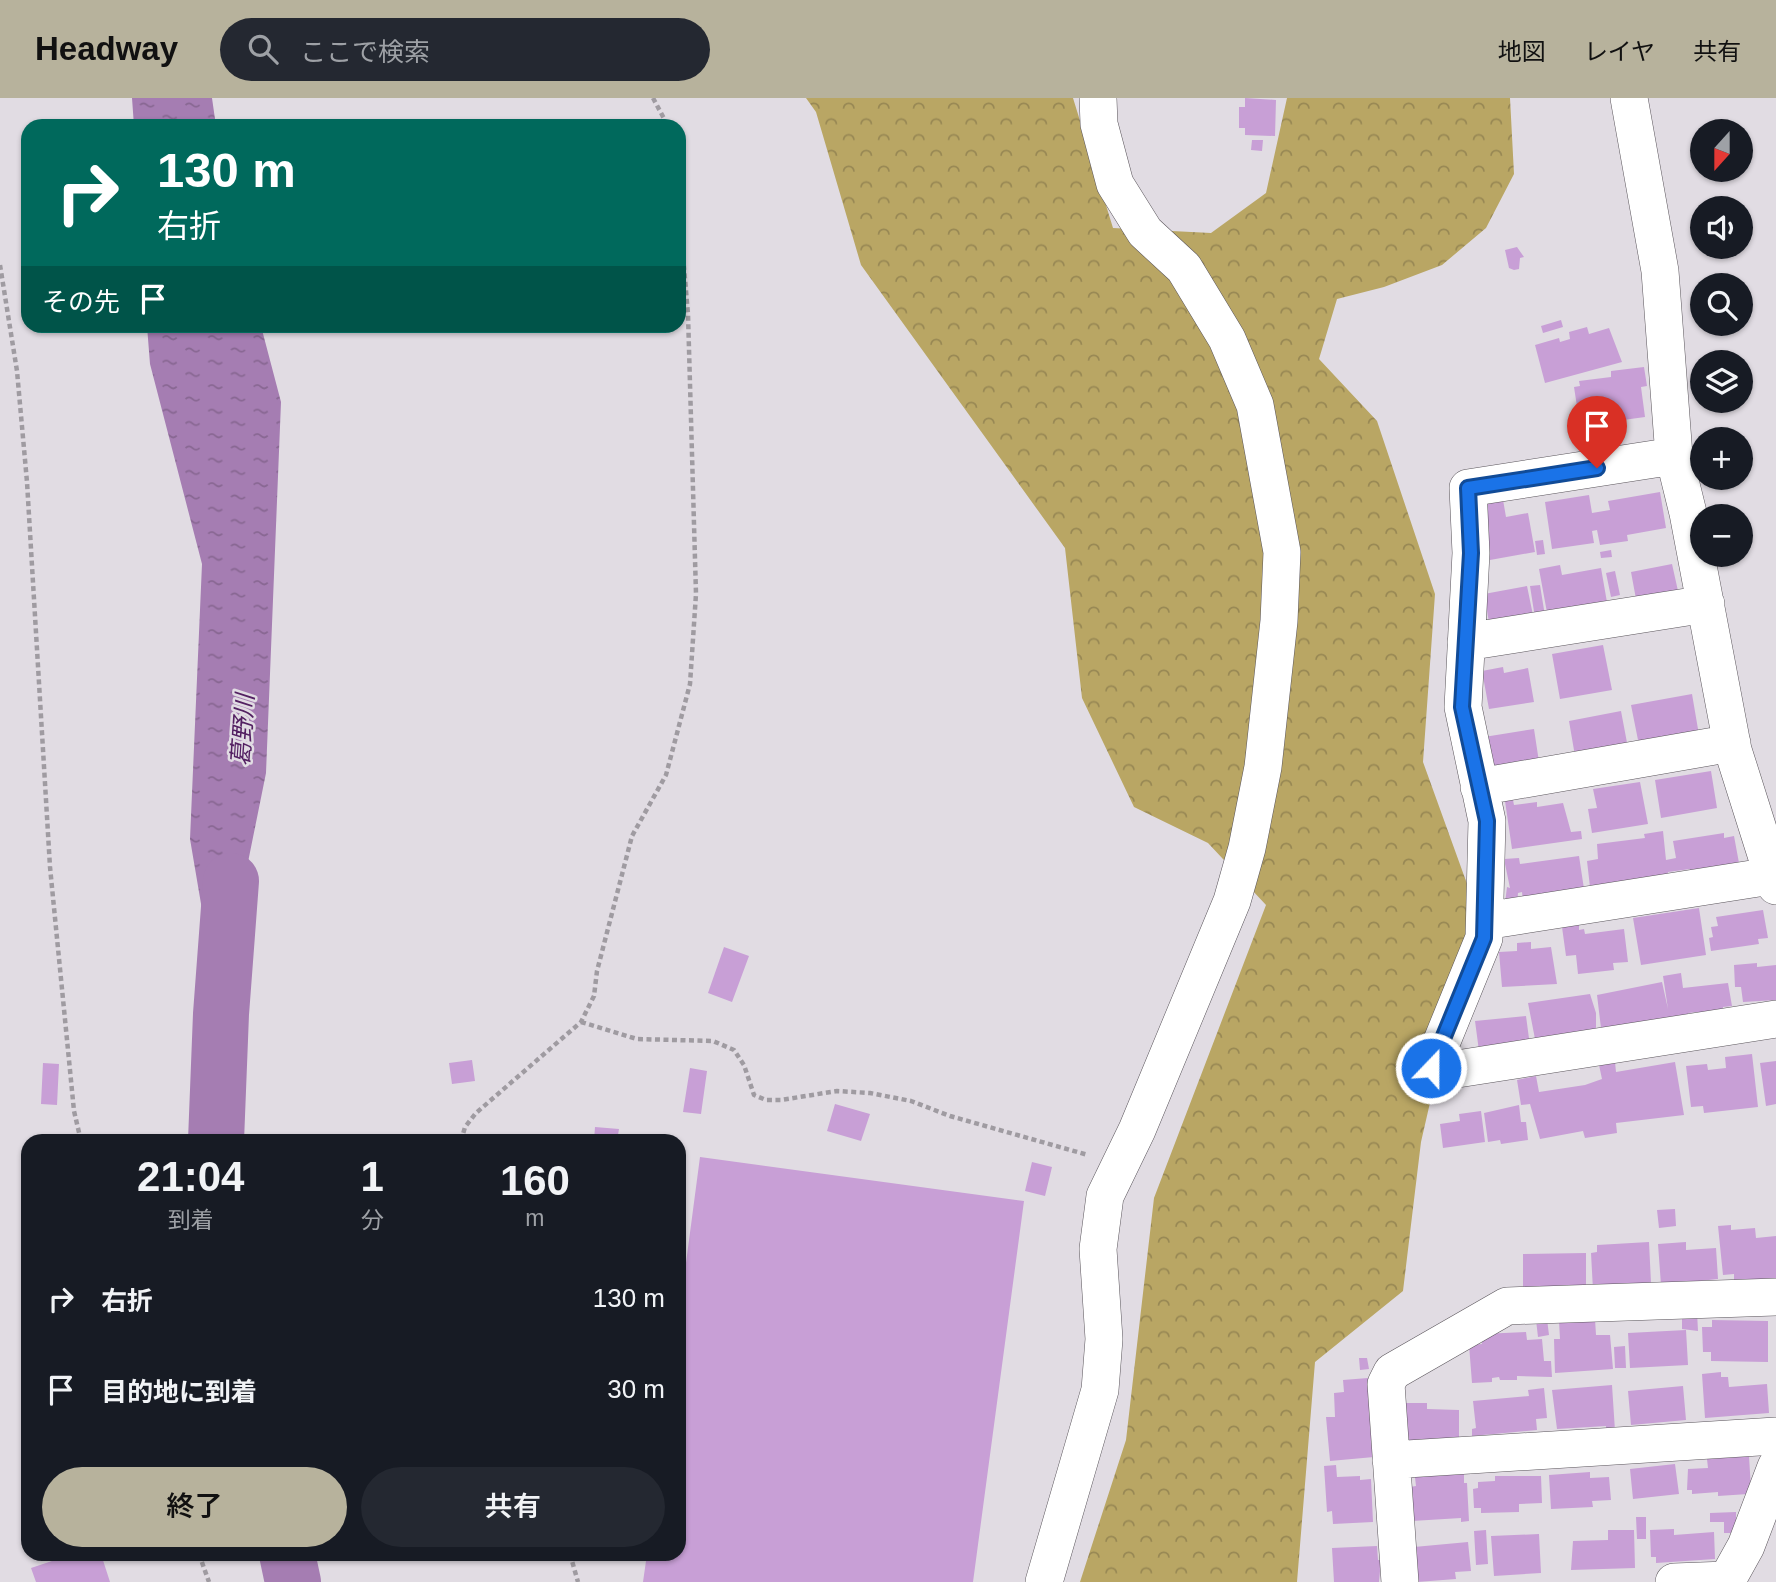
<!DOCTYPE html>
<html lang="ja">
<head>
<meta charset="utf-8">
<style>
	body { margin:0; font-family:Helvetica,"Noto Sans JP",sans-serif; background:#242831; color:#f1f3f6; height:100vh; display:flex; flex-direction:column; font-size:26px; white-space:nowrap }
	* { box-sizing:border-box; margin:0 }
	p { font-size:23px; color:#9ea1a6 }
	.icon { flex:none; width:38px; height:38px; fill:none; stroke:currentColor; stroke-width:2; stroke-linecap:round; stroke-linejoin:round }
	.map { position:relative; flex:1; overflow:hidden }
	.details { position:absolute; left:21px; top:1036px; width:665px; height:427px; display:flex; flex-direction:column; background:#171b24; border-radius:21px; box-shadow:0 2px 5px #0004 }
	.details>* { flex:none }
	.hud { position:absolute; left:21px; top:21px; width:665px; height:214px; border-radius:21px; box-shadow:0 2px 5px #0004; background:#00695c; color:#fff; overflow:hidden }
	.needle { width:46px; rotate:201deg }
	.buttons { position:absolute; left:1690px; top:21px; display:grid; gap:14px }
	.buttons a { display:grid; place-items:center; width:63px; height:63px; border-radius:50%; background:#171b24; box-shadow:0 2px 5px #0004; font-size:35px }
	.pin { position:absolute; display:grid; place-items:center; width:60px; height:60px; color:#fff; margin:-72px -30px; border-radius:50% 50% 50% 0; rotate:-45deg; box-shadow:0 0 7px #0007 }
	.pin .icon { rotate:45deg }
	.me { position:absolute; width:77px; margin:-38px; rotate:22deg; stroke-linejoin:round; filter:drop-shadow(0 0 5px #0008) }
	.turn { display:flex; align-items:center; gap:24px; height:147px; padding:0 21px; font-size:32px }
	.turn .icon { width:91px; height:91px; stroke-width:2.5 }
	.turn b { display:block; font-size:49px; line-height:60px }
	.then { display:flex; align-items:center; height:66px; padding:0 21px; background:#0003; gap:14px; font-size:26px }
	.eta { display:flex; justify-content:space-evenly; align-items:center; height:119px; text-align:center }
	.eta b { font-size:42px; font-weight:600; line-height:49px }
	.action { display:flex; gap:14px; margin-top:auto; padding:14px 21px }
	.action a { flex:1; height:80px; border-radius:42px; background:#b7b29c; color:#111; font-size:28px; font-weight:600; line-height:80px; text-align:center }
	.action a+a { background:#242831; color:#f1f3f6 }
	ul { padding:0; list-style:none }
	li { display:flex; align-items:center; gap:21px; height:91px; padding:0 21px }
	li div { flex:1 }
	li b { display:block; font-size:26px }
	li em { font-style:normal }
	header { display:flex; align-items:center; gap:42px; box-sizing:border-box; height:98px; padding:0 35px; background:#b7b29c; color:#111 }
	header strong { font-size:33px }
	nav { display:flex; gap:38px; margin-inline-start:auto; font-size:24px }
	.search { width:490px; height:63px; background:#242831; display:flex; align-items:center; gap:18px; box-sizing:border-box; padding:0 24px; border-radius:38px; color:#9ea1a6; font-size:26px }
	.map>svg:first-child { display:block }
	.forest { fill:url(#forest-crowns) }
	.water { fill:url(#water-ripples) }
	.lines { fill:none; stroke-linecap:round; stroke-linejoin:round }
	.river { stroke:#a57db2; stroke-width:56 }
	.building { fill:#c89fd6 }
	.minor-casing { stroke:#5a555b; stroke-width:38 }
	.path { stroke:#9f9ba1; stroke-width:4.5; stroke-dasharray:5 3.5; stroke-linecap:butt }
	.minor { stroke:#fff; stroke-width:37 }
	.route-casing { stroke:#114b97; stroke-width:18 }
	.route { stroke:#1a73e8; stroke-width:12 }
	.labels { text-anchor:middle; stroke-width:5; stroke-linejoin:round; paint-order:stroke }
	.water-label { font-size:24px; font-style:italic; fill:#532062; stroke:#e1dce3 }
</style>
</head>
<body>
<header>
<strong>Headway</strong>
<div class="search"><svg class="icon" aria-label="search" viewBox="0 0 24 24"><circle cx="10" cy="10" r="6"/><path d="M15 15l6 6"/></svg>ここで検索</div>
<nav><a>地図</a><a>レイヤ</a><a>共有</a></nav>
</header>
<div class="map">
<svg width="1776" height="1484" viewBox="0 0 1776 1484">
	<defs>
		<pattern id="forest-crowns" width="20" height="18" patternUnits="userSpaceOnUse" patternTransform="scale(1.75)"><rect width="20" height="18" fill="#b9a664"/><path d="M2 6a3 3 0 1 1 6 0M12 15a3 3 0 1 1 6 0" fill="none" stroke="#988854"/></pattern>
		<pattern id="water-ripples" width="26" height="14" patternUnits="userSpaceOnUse" patternTransform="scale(1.75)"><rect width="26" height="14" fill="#a57db2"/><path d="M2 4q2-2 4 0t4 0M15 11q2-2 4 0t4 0" fill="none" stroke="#886792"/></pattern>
	</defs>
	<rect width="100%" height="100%" fill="#e1dce3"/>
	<!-- forest -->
	<path class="forest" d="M806,0H1073L1113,130L1211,135L1266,95L1287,0H1510L1514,76L1486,130L1442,167L1384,189L1337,201L1319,261L1377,323L1435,496L1423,664L1475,808L1421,1044L1403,1193L1315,1264L1297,1484H1080L1126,1342L1154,1100L1266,807L1208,745L1134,709L1082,600L1065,450L861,167L816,14Z"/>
	<!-- water -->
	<path class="water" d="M132,0H212L216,28H134Z
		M147,228H261L281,304L266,675L246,774L242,851L232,862L208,847L190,741L202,466L150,266Z"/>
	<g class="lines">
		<!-- river -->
		<path class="river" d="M216,1043L221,916L231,783
			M287,1456L293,1484"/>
	</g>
	<!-- building -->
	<path class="building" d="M1245,0L1276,2L1275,38L1245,37V30H1239V9H1245Z
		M1252,42H1263L1262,53L1251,52Z
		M1517,149L1524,159L1520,160L1519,171L1514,172L1509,170L1505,152Z
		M1561,222L1563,229L1543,235L1541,228Z
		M1587,229L1589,236L1609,230L1622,264L1545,285L1535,247L1559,240L1560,244L1570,241L1569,234Z
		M1644,269L1647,288L1641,289L1645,319L1580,328L1574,289L1580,288L1579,283L1611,279V273Z
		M1615,328L1619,348L1590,353L1586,334Z
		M1660,394L1666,430L1627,437L1628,443L1600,447L1597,432L1592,433L1594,445L1552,451L1545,404L1589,397L1592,415L1610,412L1608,403Z
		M1502,396L1506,419L1528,415L1535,454L1490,462L1478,401Z
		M1543,442L1545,456L1537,457L1535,443Z
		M1611,452L1612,459L1601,460L1600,454Z
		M1672,466L1678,493L1636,501L1631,474Z
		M1560,467L1562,477L1601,470L1608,510L1548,520L1539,471Z
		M1615,473L1620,497L1611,499L1606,475Z
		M1540,487L1545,518L1535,520L1530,488Z
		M1527,488L1534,522L1490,530L1484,496Z
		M1603,547L1612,592L1560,601L1552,556Z
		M1503,569L1504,575L1528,570L1534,604L1489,611L1482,573Z
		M1692,596L1699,637L1639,647L1631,607Z
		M1621,613L1628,650L1575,658L1569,623Z
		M1534,631L1539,664L1489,672L1484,639Z
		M1711,673L1717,710L1661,720L1655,682Z
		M1640,684L1648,726L1592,735L1588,711L1597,710L1593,691Z
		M1513,702L1514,707L1537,704V709L1563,705L1571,734L1581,733L1582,741L1512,751L1505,703Z
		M1663,733L1666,762L1676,760L1673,743L1724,735V740L1734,738L1739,765L1690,775V771L1668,774L1669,782L1590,789L1587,763L1598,761L1597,746L1645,740L1644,736Z
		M1579,758L1584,791L1523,803L1522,794L1518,795L1517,806L1505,805L1507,789L1510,790L1504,761L1519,760L1520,766Z
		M1699,810L1706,857L1641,867L1633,820Z
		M1763,812L1768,840L1758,841L1759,846L1711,853L1709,840L1713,839L1711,829L1718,828L1716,819Z
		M1579,827V832L1584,831L1585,836L1624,831L1628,864L1613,865L1614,872L1578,876L1576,857L1566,858L1562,829Z
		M1531,844V851L1551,849L1557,886L1502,889L1499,854L1517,853V845Z
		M724,849L749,858L732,904L708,895Z
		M1757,865V869L1776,867V902L1743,904L1741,889H1735L1734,867Z
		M1681,875L1683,890L1728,885L1732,908L1723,909V914L1697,918V914L1688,915L1689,921L1601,930L1597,897L1662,884L1668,911L1663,878Z
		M1590,896L1596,915V931L1536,946L1528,905Z
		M1526,918L1530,948L1479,953L1475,923Z
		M1752,956L1758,1009L1704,1015L1703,1008L1691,1009L1686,968L1707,966L1708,972L1726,970L1725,959Z
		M472,962L475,983L452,986L449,965Z
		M1776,963V1006L1766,1008L1760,965Z
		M1615,964L1616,974L1675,964L1684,1017L1616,1025L1617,1035L1585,1040L1583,1033L1540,1041L1530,1006L1521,1007L1517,982L1536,978L1539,994L1585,987L1602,981L1599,967Z
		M43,965L59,966L57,1007L41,1006Z
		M690,970L707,973L701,1016L683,1014Z
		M835,1006L870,1016L861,1043L827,1033Z
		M1519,1007L1521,1024H1526L1528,1042L1501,1046L1500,1042L1488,1044L1484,1015Z
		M1481,1013L1485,1044L1443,1050L1440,1026L1460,1023L1459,1016Z
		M595,1029L619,1031L617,1043H594Z
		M700,1059L1024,1103L973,1484H643L647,1456H679V1218Z
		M1032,1064L1052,1069L1045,1098L1025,1093Z
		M1675,1111L1676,1128L1659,1130L1657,1112Z
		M1731,1127V1132L1755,1130L1756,1140L1776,1138V1180L1734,1183V1176L1723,1177L1718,1128Z
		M1649,1144L1651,1185L1593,1192L1591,1155L1597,1154V1147Z
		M1686,1144V1152L1716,1150L1718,1181L1661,1187L1658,1146Z
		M1586,1155V1190L1523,1191V1156Z
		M1697,1214L1698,1233L1682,1231V1215Z
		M1547,1221L1549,1237L1538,1239L1536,1222Z
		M1595,1221L1596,1237H1610L1613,1271L1555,1275L1554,1241H1560L1559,1223Z
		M1712,1222L1768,1223V1264L1711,1263V1254H1703L1702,1229H1712Z
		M1686,1232L1688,1267L1630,1270L1628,1235Z
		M1526,1234L1527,1242L1542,1241L1544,1263H1551L1552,1279L1517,1278V1282H1500L1499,1279L1492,1280V1284L1472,1285L1469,1247L1482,1246V1236Z
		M1625,1248L1626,1270H1615L1614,1249Z
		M1359,1260H1367L1369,1271L1360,1272Z
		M1721,1274V1279H1728L1729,1289L1767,1286L1769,1315L1705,1320L1702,1276Z
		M1368,1280L1374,1359L1330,1363L1326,1319H1335L1334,1295L1344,1294L1343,1282Z
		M1612,1287L1615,1333H1606V1328L1557,1331L1552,1292Z
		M1683,1288L1686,1322L1631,1327L1628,1293Z
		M1544,1290L1547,1320L1536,1321L1537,1332L1472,1338V1331L1476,1330L1473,1303L1529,1298L1528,1292Z
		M1404,1305H1427V1311L1459,1312V1343L1402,1342Z
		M1749,1358L1751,1391H1747L1748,1396L1718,1398V1394L1692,1396V1392H1687L1688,1371L1708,1370L1707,1361Z
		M1675,1366L1679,1396L1633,1401L1630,1371Z
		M1336,1367L1337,1379L1360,1378V1382L1371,1381L1373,1424L1333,1426L1332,1413L1327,1414L1324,1368Z
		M1590,1374V1380L1609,1379L1611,1402L1592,1403L1593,1409L1551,1411L1549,1377Z
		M1464,1376V1385H1467L1469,1423L1461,1424V1420L1412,1423L1410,1389L1416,1388L1415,1379Z
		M1495,1378H1541L1542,1405L1519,1406V1414L1481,1415V1410H1474L1473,1391L1478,1390V1384L1495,1383Z
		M1736,1414V1435H1724V1424H1710V1415Z
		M1636,1419H1646V1441H1637Z
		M1674,1431V1437L1714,1434L1715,1461L1656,1465V1459H1651L1650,1432Z
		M1486,1432L1488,1466L1476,1467L1474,1433Z
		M1608,1432H1634L1635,1470L1571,1472L1573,1443L1608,1442Z
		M1539,1436L1541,1475L1494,1478L1491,1438Z
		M1468,1444L1471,1473L1455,1474L1456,1481L1417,1484L1414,1449Z
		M1377,1448L1378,1462H1381L1379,1484H1334L1332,1450Z
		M73,1456H101L110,1484H36L31,1470Z"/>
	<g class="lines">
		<defs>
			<path id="minor" d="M1629,0L1660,173L1674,358L1688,415L1733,652L1776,788
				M1674,358L1468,390L1471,455L1463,609L1487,723L1484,840L1431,970L1438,974L1776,921
				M1466,544L1706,506
				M1479,689L1732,645
				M1485,823L1771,778
				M1391,1362L1776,1338
				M1044,1484L1100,1292L1104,1241L1098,1151L1105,1098L1137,1032L1232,803L1247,750L1263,669L1279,523L1282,454L1255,307L1227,241L1184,170L1145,134L1115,86L1099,26L1098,0
				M1400,1484L1386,1286L1392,1274L1507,1208L1776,1199
				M1674,1484L1727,1482
				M1726,1484L1746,1448L1776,1369"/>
		</defs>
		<!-- minor casing -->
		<use href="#minor" class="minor-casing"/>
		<!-- path -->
		<path class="path" d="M653,0L668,28
			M0,167L17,273L27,384L50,769L74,1013L81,1043
			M581,924L637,941L713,943L734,952L744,967L754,997L766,1002H781L837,993L870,995L911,1003L950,1018L1088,1057
			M461,1043L465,1029L476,1015L581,924L594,898L597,873L632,738L666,677L690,586L696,496L688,216L679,112
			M199,1456L209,1484
			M570,1456L578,1484"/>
		<!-- minor -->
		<use href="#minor" class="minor"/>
	</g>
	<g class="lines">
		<defs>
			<path id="route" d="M1431,970L1484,840L1487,723L1462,609L1471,455L1468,390L1597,370"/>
		</defs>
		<!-- route casing -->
		<use href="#route" class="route-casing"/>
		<!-- route -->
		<use href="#route" class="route"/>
	</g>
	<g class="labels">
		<!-- water labels -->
		<g class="water-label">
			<text transform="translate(243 632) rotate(-86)" y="8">葛野川</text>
		</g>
	</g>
</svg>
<div class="buttons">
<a><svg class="needle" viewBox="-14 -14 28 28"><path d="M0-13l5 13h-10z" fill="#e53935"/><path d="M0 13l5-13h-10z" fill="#9ea1a6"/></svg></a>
<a><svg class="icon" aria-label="sound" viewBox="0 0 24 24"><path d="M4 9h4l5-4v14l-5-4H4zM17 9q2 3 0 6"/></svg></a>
<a><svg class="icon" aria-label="search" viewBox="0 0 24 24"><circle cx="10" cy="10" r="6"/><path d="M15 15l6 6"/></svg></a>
<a><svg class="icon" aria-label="layers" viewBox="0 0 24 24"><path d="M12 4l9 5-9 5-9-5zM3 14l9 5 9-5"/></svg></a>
<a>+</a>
<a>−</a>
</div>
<div class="pin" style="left:1597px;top:370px;background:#d93025"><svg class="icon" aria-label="arrive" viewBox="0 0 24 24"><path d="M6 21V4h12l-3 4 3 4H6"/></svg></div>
<svg class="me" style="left:1431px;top:970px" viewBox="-20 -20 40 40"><circle r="17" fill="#1a73e8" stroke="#fff" stroke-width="3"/><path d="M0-11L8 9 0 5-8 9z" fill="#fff"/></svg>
<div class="hud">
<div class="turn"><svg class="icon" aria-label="right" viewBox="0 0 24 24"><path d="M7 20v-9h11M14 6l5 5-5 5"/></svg><div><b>130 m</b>右折</div></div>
<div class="then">その先<svg class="icon" aria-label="arrive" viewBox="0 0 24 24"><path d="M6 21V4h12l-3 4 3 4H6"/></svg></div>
</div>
<section class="details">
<div class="eta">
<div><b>21:04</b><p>到着</p></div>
<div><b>1</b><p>分</p></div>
<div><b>160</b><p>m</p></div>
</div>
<ul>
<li><svg class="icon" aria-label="right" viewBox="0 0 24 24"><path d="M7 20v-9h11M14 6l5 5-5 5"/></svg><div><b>右折</b></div><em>130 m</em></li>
<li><svg class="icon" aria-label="arrive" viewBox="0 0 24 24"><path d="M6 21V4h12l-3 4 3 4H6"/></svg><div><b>目的地に到着</b></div><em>30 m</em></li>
</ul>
<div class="action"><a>終了</a><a>共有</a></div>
</section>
</div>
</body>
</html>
